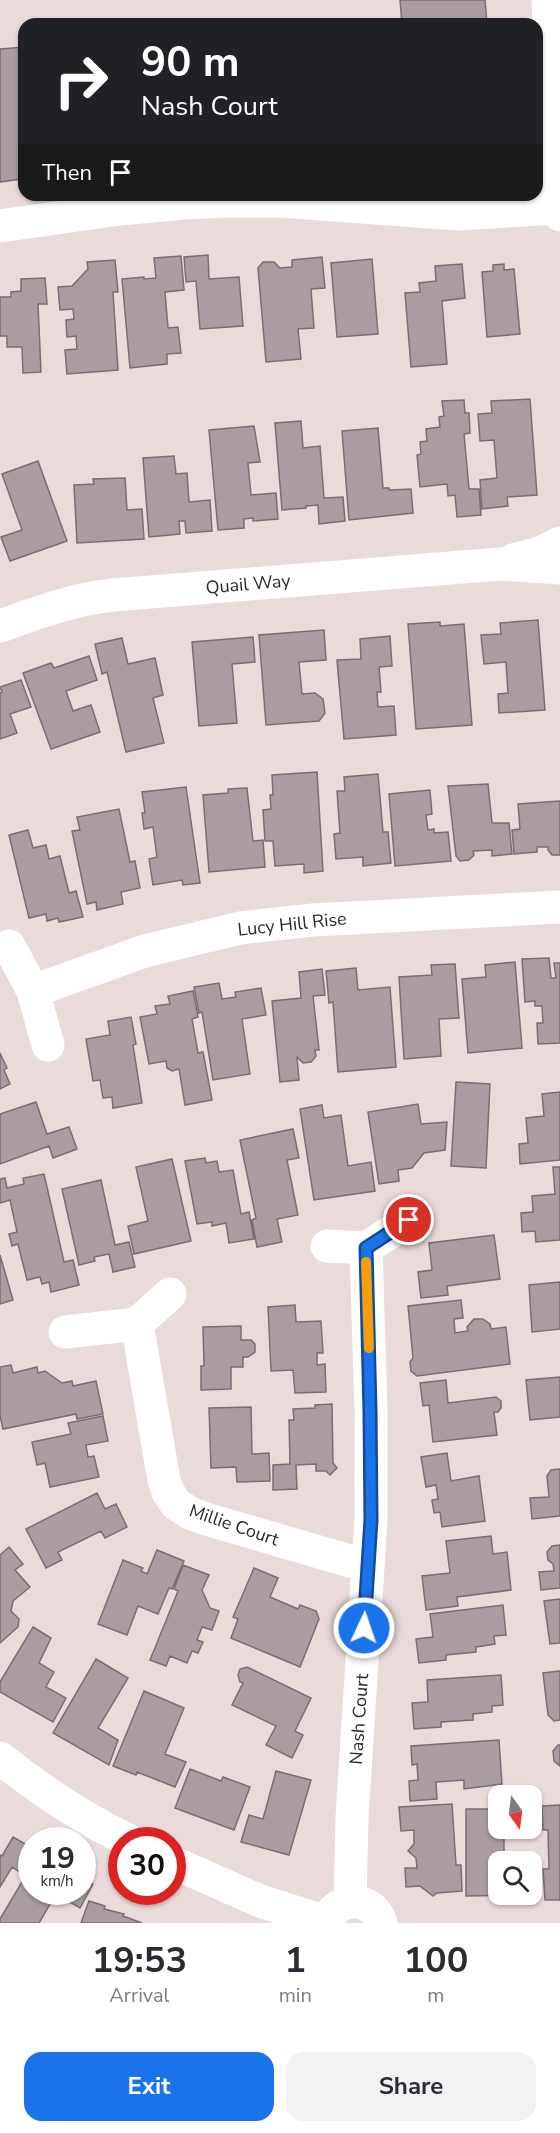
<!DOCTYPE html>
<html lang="en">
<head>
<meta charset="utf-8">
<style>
	body { margin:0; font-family:"Nunito Sans",sans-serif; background:#f2f2f3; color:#2b2b33; height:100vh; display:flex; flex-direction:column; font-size:22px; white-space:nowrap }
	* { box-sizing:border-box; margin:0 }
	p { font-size:20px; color:#7c7c81 }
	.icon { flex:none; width:33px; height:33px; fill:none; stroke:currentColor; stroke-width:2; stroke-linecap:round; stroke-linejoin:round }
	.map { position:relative; height:1923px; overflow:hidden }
	.panel { display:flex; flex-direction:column; background:#fff; flex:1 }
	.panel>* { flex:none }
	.hud { position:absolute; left:18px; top:18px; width:525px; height:183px; border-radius:18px; box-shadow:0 2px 4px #0004; background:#202124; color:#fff; overflow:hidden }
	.needle { width:39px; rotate:166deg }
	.fabs { position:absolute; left:488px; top:1785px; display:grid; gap:12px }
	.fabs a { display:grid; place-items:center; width:54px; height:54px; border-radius:12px; background:#fff; box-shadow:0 2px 4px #0004; font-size:30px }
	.speed { position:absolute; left:18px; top:1827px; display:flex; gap:12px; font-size:30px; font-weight:700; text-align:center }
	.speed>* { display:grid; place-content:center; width:78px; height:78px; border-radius:50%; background:#fff; box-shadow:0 2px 4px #0004; line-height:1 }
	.speed small { font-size:15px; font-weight:400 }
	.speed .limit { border:9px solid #d22; background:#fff; color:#111 }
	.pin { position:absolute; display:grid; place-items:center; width:51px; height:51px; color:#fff; margin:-26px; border:3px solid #fff; border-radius:50%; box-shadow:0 2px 6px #0007 }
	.me { position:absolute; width:66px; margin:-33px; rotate:3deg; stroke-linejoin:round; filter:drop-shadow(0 0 4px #0008) }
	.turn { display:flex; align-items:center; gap:21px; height:126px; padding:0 24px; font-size:27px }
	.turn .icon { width:78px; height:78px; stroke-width:2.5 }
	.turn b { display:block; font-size:42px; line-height:51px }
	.then { display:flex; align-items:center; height:57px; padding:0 24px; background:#0003; gap:12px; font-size:22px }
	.eta { display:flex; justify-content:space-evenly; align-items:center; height:102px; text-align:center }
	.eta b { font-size:36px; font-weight:700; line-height:42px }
	.cta { display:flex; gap:12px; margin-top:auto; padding:12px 24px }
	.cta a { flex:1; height:69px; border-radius:18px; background:#1a73e8; color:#fff; font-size:24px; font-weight:700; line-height:69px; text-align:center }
	.cta a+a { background:#f2f2f3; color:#2b2b33 }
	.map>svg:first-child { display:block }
	.building { fill:#a99da2; stroke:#796e73; stroke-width:1.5 }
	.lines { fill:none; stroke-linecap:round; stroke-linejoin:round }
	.minor { stroke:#fff; stroke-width:33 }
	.route-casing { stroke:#114b97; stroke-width:15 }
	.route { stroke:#1a73e8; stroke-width:10 }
	.slow { stroke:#f59e0b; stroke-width:10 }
	.labels { text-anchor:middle; stroke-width:4.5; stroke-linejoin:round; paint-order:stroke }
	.street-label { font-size:18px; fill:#2d2828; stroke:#fff }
</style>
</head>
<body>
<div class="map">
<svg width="560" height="1923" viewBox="0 0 560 1923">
	<rect width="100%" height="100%" fill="#eadbdb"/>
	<!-- building -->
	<path class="building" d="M400,0H485L487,24H402Z
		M24,47V157L19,162L21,179L0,182V49Z
		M208,255L209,279L239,277L243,326L200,329L196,281L186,282L184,257Z
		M181,256L184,290L165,292L168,328L178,327L181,353L167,354V364L130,368L122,279L144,277V279L156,278L154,258Z
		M322,257L325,288L311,289L314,328L298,329L301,359L266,362L258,268L263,262H274L280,268L292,267V260Z
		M372,259L378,334L337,337L331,263Z
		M115,260L118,292H113L118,370L67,374L65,350L77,349L76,336L67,337L66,320L74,319L73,309L60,310L58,287L72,286L88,269L87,262Z
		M462,264L465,298L442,301L447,364L411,367L405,293L420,292L419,283L436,281L435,266Z
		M504,264V270L514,269L520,334L487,337L482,272L493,271V265Z
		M45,278L47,304H38L41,372L23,373L22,347H7V336H0V297H11V292L21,291V279Z
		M530,399L537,495L507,497L508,506L482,509L480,480L497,478L494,440L480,441L478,414L492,413L491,401Z
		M464,400L465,413H469L470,433L464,434L469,489H479L481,515L457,517L455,495L448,496L447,484L420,487L417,455L421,454L420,442L427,441L426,429L440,427L439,417L444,416L442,401Z
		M301,421L303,448L320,446L324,498L343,497L345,521L319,524L318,505L306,506V508L282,510L275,423Z
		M254,426L260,462L248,463L251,495L276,493L278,519L253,521V518L244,519V528L218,530L209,430Z
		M378,428L383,488H389V490L411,489L413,513L349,520L342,431Z
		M174,456L176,474L187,473L189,502L210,500L212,531L186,533L185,521H179L180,534L149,537L143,458Z
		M38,461L67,541L10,561L1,537L22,530L2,474Z
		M125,478L127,510L142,509L144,539L77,543L74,485L94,484L93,479Z
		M538,620L545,710L499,713L498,694L508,693L506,662L484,664L481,635L501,634L500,623Z
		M440,622V626L464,624L472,725L416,729L408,624Z
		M324,630L326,660L299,662L302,694L315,693L323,699L325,713L319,721L266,725L259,635Z
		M390,636L392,666L379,667L381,692H377L378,707L394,706L396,735L344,739L337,660L361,659L360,639Z
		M253,637L255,662L232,664L237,723L199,726L192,642Z
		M122,638L128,664L155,658L163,695L153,698L164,743L126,752L107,672L102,674L95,644Z
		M89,656L97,680L66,691L73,711L91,705L100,732L51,749L23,673L51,663L54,668Z
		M21,680L31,707L10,714L17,733L0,739V693L2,692L0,687Z
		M317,772L323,871L304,873V864L275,866L273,841H265L263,810L271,809L270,795H273L272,775Z
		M378,774L383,832H388L391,863L363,866V857L336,859L334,834L340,833L337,791H345L344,777Z
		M488,784L492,823H509L512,854L492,856V850L473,851L474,855L469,860L460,861L456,856L448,786Z
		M186,787L200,883L183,885L182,880L153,885L149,859L157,857L153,827L144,829L142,813H145L142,792Z
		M247,788L253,841L263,840L265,867L209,872L203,795L228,793V789Z
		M430,790L432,814L426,815L428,830L434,829V833L448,832L451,861L395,866L389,794Z
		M560,801V855H552L548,850V847H537V852L514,854L512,830L520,829L518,804Z
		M119,809L130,862L135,861L140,888L121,892L123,904L97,910L96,902L87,904L72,831L80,830L77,817Z
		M28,830L33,848L46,845L49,859L60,856L69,893L76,891L83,917L59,922L58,918L47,921L46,914L29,918L9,835Z
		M549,958L551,978H556L554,963H560V1043L538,1044L537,1023H543L542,1006H535V1001L525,1002L522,959Z
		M515,962L522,1048L468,1053L462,979L486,977L485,965Z
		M455,964L459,1018L439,1019L441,1056L404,1059L399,977L432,975L431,965Z
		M356,968L358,990L390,987L396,1067L338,1072L333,1002L329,1003L326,971Z
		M322,969L325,995L313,996L319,1050H315L316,1056L311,1062L303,1063L297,1057L299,1080L280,1082L272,1001L301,998L299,972Z
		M219,983L222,999L236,997L235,992L261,988L266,1015L242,1019L250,1074L213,1080L202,1012L199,1013L194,987Z
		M193,991L198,1017L192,1019L198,1053L203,1052L212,1100L185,1105L179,1069L172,1071L167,1068L166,1061L149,1064L140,1017L157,1014L155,1006L170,1004L168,996Z
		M131,1017L136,1044L133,1045L142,1103L113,1108L112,1097L103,1098L100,1080L93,1081L86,1039L110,1035L108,1021Z
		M0,1053L7,1068L4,1070L10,1084L0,1089Z
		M456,1082L490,1084L486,1168L451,1166Z
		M560,1092V1160L520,1164L519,1144L528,1143L526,1118L544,1116L542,1094Z
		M36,1102L47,1134L69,1127L77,1149L53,1158L49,1146L0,1164V1114Z
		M418,1104L421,1124L447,1122L445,1150L424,1153L412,1168L398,1170L399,1181L379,1184L368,1112Z
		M322,1105L324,1118L341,1115L348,1166L371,1162L375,1191L314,1200L300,1109Z
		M293,1129L299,1158L287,1160L298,1215L277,1219L282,1242L257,1247L252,1220L256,1218L240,1140Z
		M205,1158L206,1163L217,1161L219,1172L233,1170L241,1214L249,1212L254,1239L229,1243L226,1223L212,1226V1222L197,1224L185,1161Z
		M172,1159L191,1241L134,1254L128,1226L148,1221L136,1167Z
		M553,1167H560V1240L536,1242L535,1231L522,1232L521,1213L533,1212L532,1196L555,1194Z
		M44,1174L64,1262L73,1260L79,1285L51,1292L49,1282L42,1284L40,1277L27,1280L18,1244L12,1246L9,1234L17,1232L10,1200L0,1203V1179L5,1178L7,1188L24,1184L23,1178Z
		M101,1180L115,1245L129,1242L135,1267L113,1272L109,1254L94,1257L95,1261L79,1265L62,1189Z
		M494,1235L500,1279L447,1286L448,1295L421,1298L418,1272L432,1270L429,1243Z
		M0,1255L13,1300L0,1304Z
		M560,1282V1329L532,1332L529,1285Z
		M461,1300L463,1318L454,1319L455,1333L468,1331L467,1327L474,1319H483L490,1324L491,1329L506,1327L510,1364L417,1376L411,1371L410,1362L413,1358L408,1306Z
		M295,1305L296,1322L321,1321L323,1353H317V1365L325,1364L326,1392L295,1393L293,1370L271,1371L268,1307Z
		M241,1326V1340H251L255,1344V1352L248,1357H243V1367H231V1389L201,1390V1366H204L203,1327Z
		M11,1365L13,1373L37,1367L38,1373L45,1371L62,1383L72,1381L73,1386L96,1381L103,1414L77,1419L76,1414L3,1429L0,1416V1367Z
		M560,1377V1417L530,1420L526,1380Z
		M446,1380L448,1403L496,1397L501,1401V1408L498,1412H494L497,1435L433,1442L429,1405L423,1406L420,1383Z
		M332,1404L333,1463L337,1468L330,1475L326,1471H316V1464L296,1465L297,1489L273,1490V1465L290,1464L289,1420H294L293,1409L315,1408V1405Z
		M251,1407L252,1454L269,1453L270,1481L237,1482L236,1467L211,1468L209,1408Z
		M103,1416L108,1441L86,1445L88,1457L94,1456L99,1477L50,1487L45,1463L37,1465L32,1442L71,1434L68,1423Z
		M447,1453L451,1481L479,1476L485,1521L442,1527L440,1512L434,1513L432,1500L438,1499L436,1485L426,1487L421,1457Z
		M560,1469V1516L532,1519L530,1498L549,1497L547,1476L551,1470Z
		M97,1493L105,1509L116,1504L127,1527L105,1538L101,1531L58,1552L62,1560L46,1568L26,1529Z
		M491,1536L493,1554L507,1552L511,1590L457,1597L458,1606L426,1610L422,1576L450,1573L446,1541Z
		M560,1545V1588L541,1590L539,1572L554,1571L553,1564L548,1560L547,1552L552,1546Z
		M9,1547L23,1564L15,1570L30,1587L13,1601L11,1611L19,1619L18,1627L0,1643V1555Z
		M157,1550L184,1561L172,1589L169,1588L158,1614L138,1606L127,1635L98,1624L123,1560L143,1568L141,1571L147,1574Z
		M183,1565L209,1575L202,1590L210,1608L219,1611L212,1630L202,1627L197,1640L203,1642L198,1653L192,1651L187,1663L170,1656L166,1666L150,1660L178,1591L174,1589Z
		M254,1568L278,1578L270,1597L298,1609L300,1605L316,1611L319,1619L300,1667L231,1638L238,1619L233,1617Z
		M560,1599V1643L550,1644L544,1601Z
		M503,1605L506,1635L494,1636L495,1644L476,1647V1652L446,1655V1660L419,1663L416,1639L433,1637L430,1614Z
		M33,1627L51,1638L39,1663L54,1672L46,1687L66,1698L53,1722L0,1692V1682Z
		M96,1659L128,1678L98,1728L118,1740L109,1765L53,1733Z
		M247,1667L311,1698L295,1731L303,1735L292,1758L266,1745L276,1726L232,1705L243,1683L240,1682L238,1675L240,1669Z
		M560,1671V1720L554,1721L548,1715L543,1673Z
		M501,1675L503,1705L492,1706V1712L473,1714V1720L441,1722V1727L414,1729L412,1703L428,1702L427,1680Z
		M144,1691L184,1708L165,1754L186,1762L175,1787L137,1772L136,1775L113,1766Z
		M499,1740L502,1784L464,1789V1780L436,1782L437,1799L410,1801L409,1781L418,1780L417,1764L412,1765L411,1746Z
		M558,1745H560V1766L554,1761L553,1751Z
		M190,1769L221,1781L223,1777L250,1787L234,1830L175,1808Z
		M276,1771L311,1780L289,1855L241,1842L249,1815L263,1819Z
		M452,1804L456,1865H461L462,1891L437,1893L433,1896L420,1886L406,1887L405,1868H417L416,1858L408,1851L414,1844V1830L401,1831L399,1807Z
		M560,1805V1900H545L543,1869H549L548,1830H543L542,1806Z
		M466,1809H498V1828H504V1862H498V1894L529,1895L466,1896Z
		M13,1837L32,1848V1856L21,1873L12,1867L0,1887V1855L2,1856Z
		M32,1865V1892H82V1878L93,1884L80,1908L56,1894L39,1923H0V1919Z
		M89,1901L105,1906L104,1909L124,1914L123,1916L142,1923H81Z"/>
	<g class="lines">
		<!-- minor -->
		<path class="minor" d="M548,0L554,141L560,215
			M0,226L120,209L184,203L225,201H280L457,214L559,208
			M513,560L540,553L560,543
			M0,626C37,613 73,599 113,595L500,564L560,568
			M9,946L33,991L48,1045
			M33,991L145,951L240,928L313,920L560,907
			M327,1246L366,1248L409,1220
			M137,1324L164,1480L168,1492L176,1504L190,1513L206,1519L367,1566
			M65,1332L137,1324L170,1294
			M0,1758C40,1790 82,1818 128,1840
			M172,1862L260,1901L326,1922
			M350,1902L352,1817L371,1520V1411L366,1248
			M333,1911C349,1895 375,1901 381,1923"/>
	</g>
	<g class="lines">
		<defs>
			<path id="route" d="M364,1628L371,1520L370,1411L366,1248L409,1220"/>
		</defs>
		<!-- route casing -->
		<use href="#route" class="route-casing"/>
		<!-- route -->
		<use href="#route" class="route"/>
		<!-- slow -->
		<path class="slow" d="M366,1262L369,1348"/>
	</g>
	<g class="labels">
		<!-- street labels -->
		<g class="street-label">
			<text transform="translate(248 584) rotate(-5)" y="6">Quail Way</text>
			<text transform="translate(292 924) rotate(-6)" y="6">Lucy Hill Rise</text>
			<text transform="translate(234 1525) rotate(19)" y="6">Millie Court</text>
			<text transform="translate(359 1719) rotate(-86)" y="6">Nash Court</text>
		</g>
	</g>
</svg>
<div class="fabs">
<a><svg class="needle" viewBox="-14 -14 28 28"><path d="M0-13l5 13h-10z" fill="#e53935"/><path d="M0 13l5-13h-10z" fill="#7c7c81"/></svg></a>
<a><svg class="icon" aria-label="search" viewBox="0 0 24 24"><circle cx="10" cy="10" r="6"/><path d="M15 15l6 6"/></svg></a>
</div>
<div class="speed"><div>19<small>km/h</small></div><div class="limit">30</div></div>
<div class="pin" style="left:409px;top:1220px;background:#d93025"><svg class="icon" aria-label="arrive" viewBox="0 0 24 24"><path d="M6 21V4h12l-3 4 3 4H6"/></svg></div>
<svg class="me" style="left:364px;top:1628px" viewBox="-20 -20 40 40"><circle r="17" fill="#1a73e8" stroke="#fff" stroke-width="3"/><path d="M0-11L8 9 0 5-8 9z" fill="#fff"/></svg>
<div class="hud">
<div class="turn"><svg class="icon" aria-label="right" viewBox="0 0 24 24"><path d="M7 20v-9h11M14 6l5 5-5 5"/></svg><div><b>90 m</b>Nash Court</div></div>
<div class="then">Then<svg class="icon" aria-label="arrive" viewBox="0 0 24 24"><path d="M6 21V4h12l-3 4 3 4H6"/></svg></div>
</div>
</div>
<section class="panel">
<div class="eta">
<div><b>19:53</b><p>Arrival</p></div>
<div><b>1</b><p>min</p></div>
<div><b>100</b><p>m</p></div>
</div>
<div class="cta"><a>Exit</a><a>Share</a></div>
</section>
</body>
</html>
